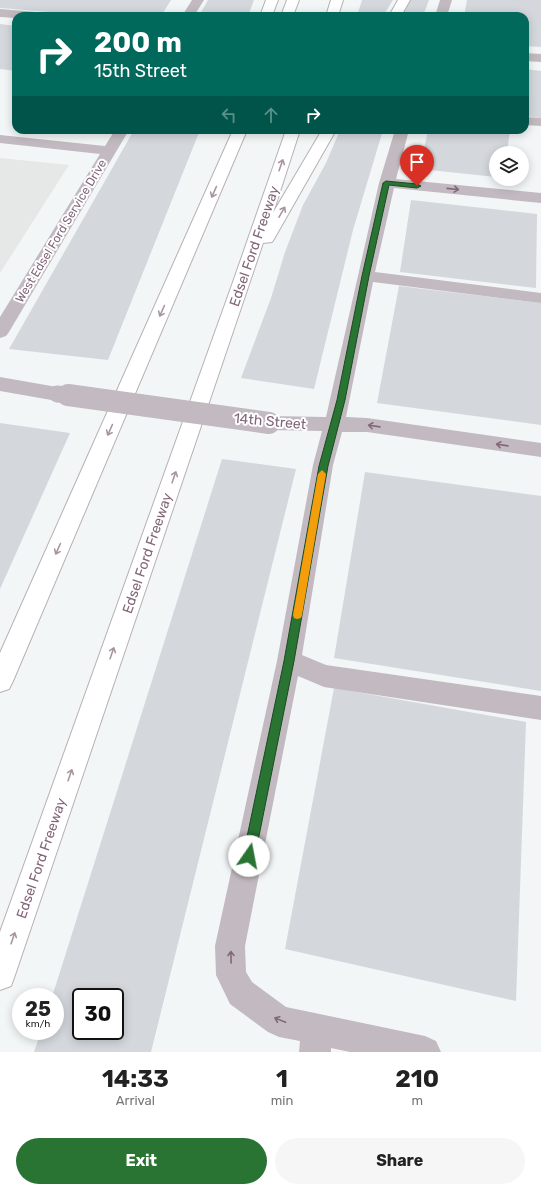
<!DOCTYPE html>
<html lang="en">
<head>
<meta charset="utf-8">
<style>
	body { margin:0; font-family:Rubik,sans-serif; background:#f6f6f6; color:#222; height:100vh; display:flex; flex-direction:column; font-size:15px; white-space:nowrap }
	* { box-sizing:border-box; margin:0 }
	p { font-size:13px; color:#767676 }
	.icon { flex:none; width:22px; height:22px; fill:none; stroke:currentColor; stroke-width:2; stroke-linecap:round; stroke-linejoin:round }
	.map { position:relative; height:1052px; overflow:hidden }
	.sheet { display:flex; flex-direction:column; background:#fff; flex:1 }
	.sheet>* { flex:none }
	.guide { position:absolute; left:12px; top:12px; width:517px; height:122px; border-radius:12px; box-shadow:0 2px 10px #0003; background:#00695c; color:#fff; overflow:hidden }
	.tools { position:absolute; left:489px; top:146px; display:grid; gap:8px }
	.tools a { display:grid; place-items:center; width:40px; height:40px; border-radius:50%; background:#fff; box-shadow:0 2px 10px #0003; font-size:20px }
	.speed { position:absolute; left:12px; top:988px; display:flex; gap:8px; font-size:20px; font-weight:700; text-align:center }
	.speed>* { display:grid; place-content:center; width:52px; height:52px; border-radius:50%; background:#fff; box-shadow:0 2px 10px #0003; line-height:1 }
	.speed small { font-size:10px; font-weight:400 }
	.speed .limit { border:2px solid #111; border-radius:6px; background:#fff; color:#111 }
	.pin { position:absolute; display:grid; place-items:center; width:34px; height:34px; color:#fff; margin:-41px -17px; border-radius:50% 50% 50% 0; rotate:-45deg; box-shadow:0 0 4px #0007 }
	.pin .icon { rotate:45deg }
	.me { position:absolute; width:44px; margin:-22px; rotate:12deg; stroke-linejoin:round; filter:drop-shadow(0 0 3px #0008) }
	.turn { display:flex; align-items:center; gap:14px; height:84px; padding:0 16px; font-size:18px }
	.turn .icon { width:52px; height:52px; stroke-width:2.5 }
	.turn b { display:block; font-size:28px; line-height:34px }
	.lanes { display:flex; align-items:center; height:38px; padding:0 16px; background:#0003; justify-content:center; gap:20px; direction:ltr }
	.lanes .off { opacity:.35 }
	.eta { display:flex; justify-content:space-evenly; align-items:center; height:68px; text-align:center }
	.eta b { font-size:24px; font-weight:700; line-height:28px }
	.action { display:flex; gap:8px; margin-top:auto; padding:8px 16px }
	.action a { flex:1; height:46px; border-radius:24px; background:#297333; color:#fff; font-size:16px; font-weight:700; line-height:46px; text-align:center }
	.action a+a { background:#f6f6f6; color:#222 }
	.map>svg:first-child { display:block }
	.built { fill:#e6e7e7 }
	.green { fill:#d4d8dd; fill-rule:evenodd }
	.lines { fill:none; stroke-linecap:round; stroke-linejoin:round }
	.highway-casing { stroke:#b7b0b5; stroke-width:2 }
	.minor { fill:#c2bac0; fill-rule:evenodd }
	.highway { fill:#fff; fill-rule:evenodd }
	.minor-bridge-far1 { stroke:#c2bac0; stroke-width:17 }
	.minor-bridge { stroke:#c2bac0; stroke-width:22 }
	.oneway { stroke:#a895a1 }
	.oneway2 { stroke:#826779 }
	.route { fill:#297333; stroke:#1b4b21 }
	.slow { fill:#f59e0b }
	.labels { text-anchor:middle; stroke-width:4; stroke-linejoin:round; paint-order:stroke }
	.far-street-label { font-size:12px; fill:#826779; stroke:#fff }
	.street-label { font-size:14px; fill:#826779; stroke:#fff }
</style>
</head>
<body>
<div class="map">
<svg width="541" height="1052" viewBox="0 0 541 1052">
	<rect width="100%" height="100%" fill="#f3f6f6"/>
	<!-- built -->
	<path class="built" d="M0,158L69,165L0,273Z"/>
	<!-- green -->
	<path class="green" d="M0,0H171L161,16H97L0,8Z
		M208,0H254L248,16H199Z
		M362,0H393L383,16H357Z
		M410,0H429L423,16H401Z
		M467,0H541V47L525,46V16H464Z
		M0,24L16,26V71L0,69Z
		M525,69L541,71V118L525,116Z
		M134,130H200L108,360L9,349Z
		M340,130H383L353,230L314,389L241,378L271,298L285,252L303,205L326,163Z
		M428,130H510L507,153H496V177L420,169Z
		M411,200L537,214L536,288L400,272Z
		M399,286L541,303V425L377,403Z
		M0,423L70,433L0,589Z
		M222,459L296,469L151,1052H34L41,1031H55V997H52ZM81,997H115V1031H81Z
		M365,472L541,496V691L334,658Z
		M334,688L526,722L516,1001L285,949Z"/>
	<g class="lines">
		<defs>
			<path id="highway" d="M266,0H278L272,16H260Z
				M287,0H299L293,16H281Z
				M331,0H343L338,16H326Z
				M398,0H410L401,16H389Z
				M233,130H247L13,681L9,689L0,692V653Z
				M286,130H300L273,213L322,130H336L274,239L272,242L263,243L15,975L11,986L0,990V932L233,282Z"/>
		</defs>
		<!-- highway casing -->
		<use href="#highway" class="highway-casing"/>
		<!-- minor -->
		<path class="minor" d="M192,0H204L194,16H182Z
			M440,0H452L447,16H435Z
			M0,9L36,12L40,13L42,16H16V18L0,17Z
			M525,53L541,54V62L525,61Z
			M525,117L541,118V126L525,125Z
			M115,130H129L9,332L6,336L0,338V317L100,154L0,143V135L105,146Z
			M395,130H409L396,179L541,193V203L394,188L375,272L541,293V303L373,282L346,417L367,418L541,443V457L367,432H342L333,465L302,655L326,665L541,696V720L324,687L298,676L245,946L246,972L252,982L286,1007L425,1036L436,1041L441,1052H350L331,1048V1052H299L300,1041L279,1037L268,1032L230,1004L216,975L215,946L277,661L313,465L322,431L269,430L262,428L259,423L262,418L269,416L326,417L379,183Z
			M0,377L57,387L64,389L67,394L64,399L57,401L0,391Z"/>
		<!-- highway -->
		<use href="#highway" class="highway"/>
		<!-- minor-bridge-far1 -->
		<path class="minor-bridge-far1" d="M57,394L75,396"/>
		<!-- minor-bridge -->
		<path class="minor-bridge" d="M68,395L269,423"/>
	</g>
	<!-- one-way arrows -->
	<defs><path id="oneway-shaft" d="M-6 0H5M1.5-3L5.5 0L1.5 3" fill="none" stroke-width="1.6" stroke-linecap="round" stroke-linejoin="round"/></defs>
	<g class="oneway">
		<use href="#oneway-shaft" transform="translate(281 165) rotate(-71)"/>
		<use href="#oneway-shaft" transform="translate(214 192) rotate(114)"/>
		<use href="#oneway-shaft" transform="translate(282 212) rotate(-60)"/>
		<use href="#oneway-shaft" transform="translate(162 311) rotate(114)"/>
		<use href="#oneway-shaft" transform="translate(110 430) rotate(114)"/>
		<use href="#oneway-shaft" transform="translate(174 477) rotate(-71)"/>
		<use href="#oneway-shaft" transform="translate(58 549) rotate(114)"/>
		<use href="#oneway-shaft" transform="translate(112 653) rotate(-71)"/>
		<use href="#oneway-shaft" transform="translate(70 775) rotate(-71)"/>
		<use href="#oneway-shaft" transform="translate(13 938) rotate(-71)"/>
	</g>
	<g class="oneway2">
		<use href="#oneway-shaft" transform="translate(453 189) rotate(6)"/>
		<use href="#oneway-shaft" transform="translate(374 426) rotate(-172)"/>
		<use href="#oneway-shaft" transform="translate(502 445) rotate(-172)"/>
		<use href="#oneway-shaft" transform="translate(231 957) rotate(-91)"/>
		<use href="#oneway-shaft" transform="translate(280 1020) rotate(-158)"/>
	</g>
	<!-- route -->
	<path class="route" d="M386,181L417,184L421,186L417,188L389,185L369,276L345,400L328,466L294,661L255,856L253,861L249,862L245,861L243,856L284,661L319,466L337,400L362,276L383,183Z"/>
	<!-- slow -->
	<path class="slow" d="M322,470L326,474L302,615L301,618L297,619L294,618L293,615L318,474Z"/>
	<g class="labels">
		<!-- far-street labels -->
		<g class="far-street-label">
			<text transform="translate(61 231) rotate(-59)" y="4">West Edsel Ford Service Drive</text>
		</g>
		<!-- street labels -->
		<g class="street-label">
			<text transform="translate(254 246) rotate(-71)" y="5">Edsel Ford Freeway</text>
			<text transform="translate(270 421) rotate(5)" y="5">14th Street</text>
			<text transform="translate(147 553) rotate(-71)" y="5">Edsel Ford Freeway</text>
			<text transform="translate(41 858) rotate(-71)" y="5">Edsel Ford Freeway</text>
		</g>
	</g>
</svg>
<div class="tools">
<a><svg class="icon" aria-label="layers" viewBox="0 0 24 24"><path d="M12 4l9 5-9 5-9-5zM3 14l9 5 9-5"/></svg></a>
</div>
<div class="speed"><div>25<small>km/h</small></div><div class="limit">30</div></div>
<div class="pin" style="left:417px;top:186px;background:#d93025"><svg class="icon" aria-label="arrive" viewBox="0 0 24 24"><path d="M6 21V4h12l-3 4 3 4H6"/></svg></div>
<svg class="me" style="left:249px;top:856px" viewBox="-20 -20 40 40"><circle r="19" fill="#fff"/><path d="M0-13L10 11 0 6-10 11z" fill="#297333"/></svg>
<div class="guide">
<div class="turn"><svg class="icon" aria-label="right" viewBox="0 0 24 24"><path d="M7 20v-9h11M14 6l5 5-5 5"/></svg><div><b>200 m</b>15th Street</div></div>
<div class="lanes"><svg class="icon off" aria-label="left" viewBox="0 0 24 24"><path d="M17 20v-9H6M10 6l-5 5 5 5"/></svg><svg class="icon off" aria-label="ahead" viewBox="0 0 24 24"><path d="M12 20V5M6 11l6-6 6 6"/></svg><svg class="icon" aria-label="right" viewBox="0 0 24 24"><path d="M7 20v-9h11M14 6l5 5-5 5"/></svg></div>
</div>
</div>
<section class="sheet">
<div class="eta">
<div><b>14:33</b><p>Arrival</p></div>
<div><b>1</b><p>min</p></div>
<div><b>210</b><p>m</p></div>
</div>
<div class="action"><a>Exit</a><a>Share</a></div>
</section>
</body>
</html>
